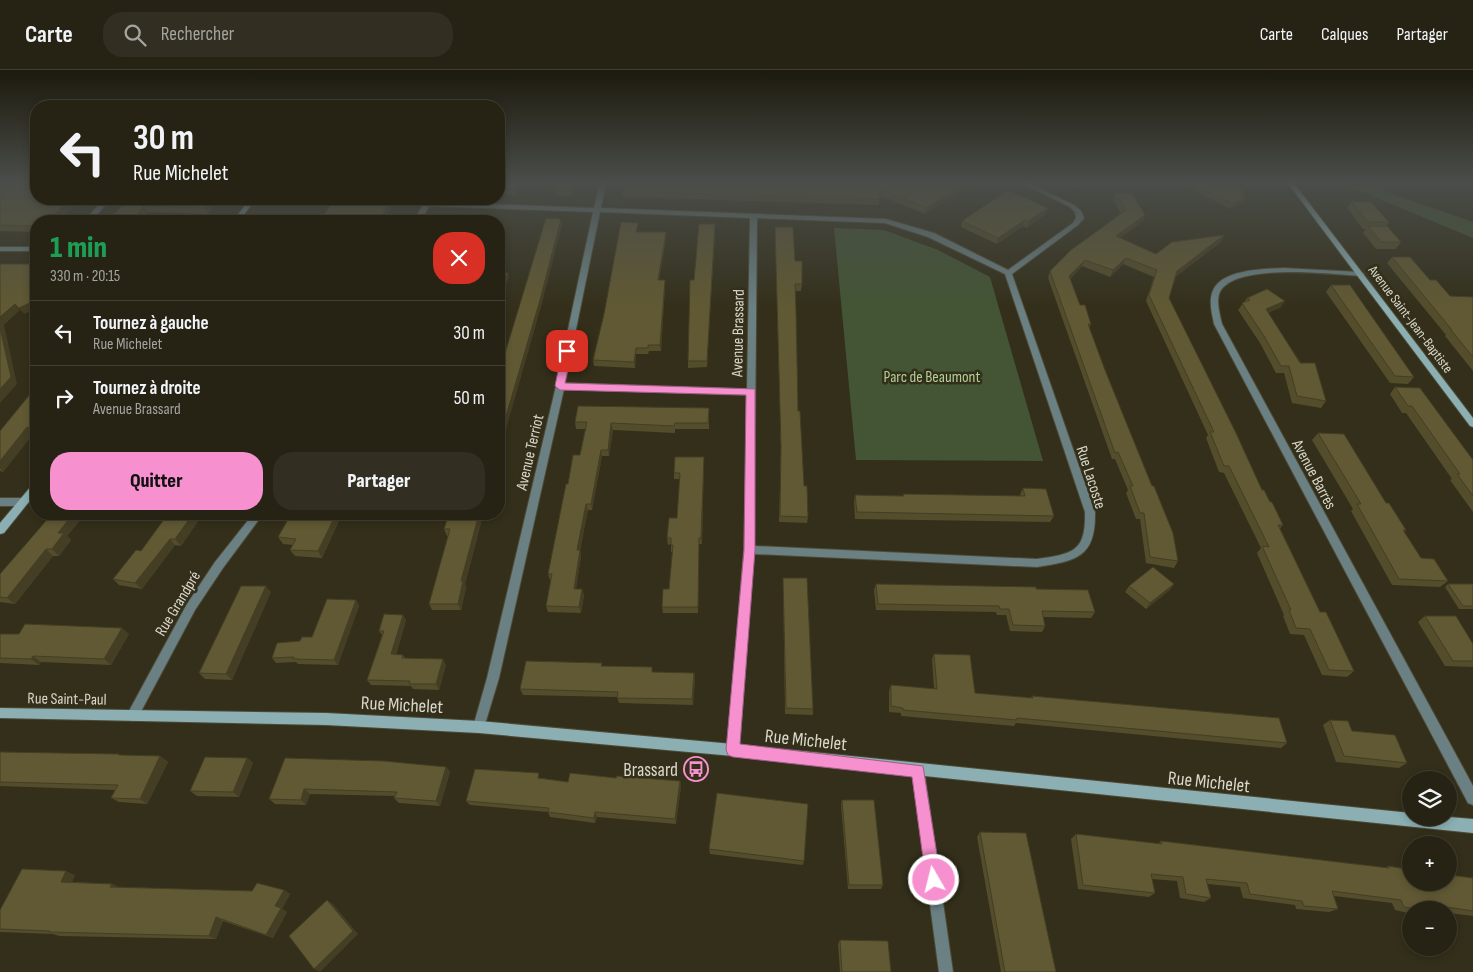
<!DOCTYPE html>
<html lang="fr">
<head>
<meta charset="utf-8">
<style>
	body { margin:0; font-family:"Sofia Sans Condensed",sans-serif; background:#322f22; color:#f1f3f6; height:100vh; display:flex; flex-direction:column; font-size:19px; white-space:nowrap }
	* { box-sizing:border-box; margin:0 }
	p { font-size:16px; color:#a4a4a0 }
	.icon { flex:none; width:28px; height:28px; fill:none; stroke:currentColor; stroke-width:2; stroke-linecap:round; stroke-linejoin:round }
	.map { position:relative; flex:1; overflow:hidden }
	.details { position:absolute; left:30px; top:145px; width:475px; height:305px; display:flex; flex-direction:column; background:#262314; border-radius:20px; box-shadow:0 2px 8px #0003,0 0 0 1px #424034 }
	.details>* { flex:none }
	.banner { position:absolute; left:30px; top:30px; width:475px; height:105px; border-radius:20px; box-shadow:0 2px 8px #0003,0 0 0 1px #424034; background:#262314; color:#f1f3f6; overflow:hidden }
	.controls { position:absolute; left:1402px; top:701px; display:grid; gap:10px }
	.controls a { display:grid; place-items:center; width:55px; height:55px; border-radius:50%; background:#262314; box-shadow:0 2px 8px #0003,0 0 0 1px #424034; font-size:25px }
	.pin { position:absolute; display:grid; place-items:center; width:42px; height:42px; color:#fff; margin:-21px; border-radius:10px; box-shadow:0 2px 8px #0006 }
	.me { position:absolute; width:55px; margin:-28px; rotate:352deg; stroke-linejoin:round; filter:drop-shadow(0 0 4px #0008) }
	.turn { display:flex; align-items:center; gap:18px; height:105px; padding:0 20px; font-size:22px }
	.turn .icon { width:65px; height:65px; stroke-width:2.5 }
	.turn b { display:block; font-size:35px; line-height:42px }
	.round { display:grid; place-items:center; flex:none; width:52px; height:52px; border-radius:20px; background:#322f22 }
	.summary { display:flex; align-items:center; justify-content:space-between; height:85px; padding:0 20px }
	h1 { font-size:30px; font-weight:800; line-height:38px; color:#1e9e55 }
	.button { display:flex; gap:10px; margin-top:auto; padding:10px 20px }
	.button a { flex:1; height:58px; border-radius:20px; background:#f690cf; color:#111; font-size:20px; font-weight:800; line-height:58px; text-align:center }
	.button a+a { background:#322f22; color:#f1f3f6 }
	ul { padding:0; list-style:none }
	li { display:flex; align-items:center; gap:15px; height:65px; padding:0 20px; border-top:1px solid #424034 }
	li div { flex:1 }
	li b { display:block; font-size:19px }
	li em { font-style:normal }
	header { display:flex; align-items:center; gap:30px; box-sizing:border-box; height:70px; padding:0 25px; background:#262314; border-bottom:1px solid #424034 }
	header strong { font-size:24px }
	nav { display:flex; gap:28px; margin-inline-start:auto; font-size:18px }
	.search { width:350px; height:45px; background:#322f22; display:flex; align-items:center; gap:12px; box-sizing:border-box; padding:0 18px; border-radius:20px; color:#a4a4a0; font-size:19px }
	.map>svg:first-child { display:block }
	.green { fill:#435534 }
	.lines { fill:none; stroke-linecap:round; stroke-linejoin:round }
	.street-casing { stroke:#4e4a36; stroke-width:2 }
	.secondary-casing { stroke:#4e4a36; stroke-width:2 }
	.street { fill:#6a8083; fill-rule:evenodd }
	.secondary { fill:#8bafb3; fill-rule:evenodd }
	.wall { fill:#534d2c }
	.shaded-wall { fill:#443e24 }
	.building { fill:#615933; stroke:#443e24 }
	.route { fill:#f690cf; stroke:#a05e87 }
	.labels { text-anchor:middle; stroke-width:5; stroke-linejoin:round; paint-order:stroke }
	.far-street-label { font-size:14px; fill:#dad8cb; stroke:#332f1a }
	.street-label { font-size:16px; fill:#dad8cb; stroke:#332f1a }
	.park-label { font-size:16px; fill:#b0d196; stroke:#332f1a }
	.near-street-label { font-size:19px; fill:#dad8cb; stroke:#332f1a }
	.near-poi-label { font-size:19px; fill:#dad8cb; stroke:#332f1a; text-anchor:end }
</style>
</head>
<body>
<header>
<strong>Carte</strong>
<div class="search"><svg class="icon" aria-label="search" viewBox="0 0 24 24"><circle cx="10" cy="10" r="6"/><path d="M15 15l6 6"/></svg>Rechercher</div>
<nav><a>Carte</a><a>Calques</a><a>Partager</a></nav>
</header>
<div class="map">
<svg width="1473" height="902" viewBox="0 0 1473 902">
	<rect width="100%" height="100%" fill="#332f1a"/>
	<!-- green -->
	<path class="green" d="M1338,112H1365L1390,123L1473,152V168Z
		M834,158L884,160L938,180L990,207L1043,391L856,390Z"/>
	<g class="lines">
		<defs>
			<path id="street" d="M600,112H606L601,138L886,149L934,163L1008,200L1073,153L1076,148L1075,142L1070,137L1019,112H1027L1074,135L1081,141L1084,148L1078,155L1012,204L1095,442C1096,487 1077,491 1037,497L754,484L739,680L737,684L733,686L729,684L727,680L744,480L747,325L564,319L499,608L483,661L479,663L475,661L473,657L487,608L556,316L593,142L429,136L421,151H414L426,129H432L431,132L594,138ZM600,142L750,148L747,319L565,313ZM757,148L885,153L928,167L1005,204L1085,442C1086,482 1073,484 1037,489L754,476Z
				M104,129H111L91,151H84Z
				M0,177H36V181H0Z
				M1283,198L1360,202L1364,204L1360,206C1330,204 1239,193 1221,220C1215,229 1220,245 1222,254L1473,716V735L1468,733L1214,254C1212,244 1209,233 1212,223C1219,199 1264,199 1283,198Z
				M0,428H24L29,432L24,436H0Z
				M253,444H263L223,498L195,540L137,649L133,651L129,649L127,645L129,641L187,534L215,492Z
				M918,694L922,696L924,700L953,902H939L912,700L914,696Z"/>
			<path id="secondary" d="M1287,112H1293L1473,348V357L1470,356Z
				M250,129H256L239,151H233Z
				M36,413V423L4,463L0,464V453L33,414Z
				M0,638L326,643L479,651L733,674L1411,743V748L1449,747L1473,749V763L733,686L479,663L326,655L0,648Z"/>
		</defs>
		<!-- street casing -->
		<use href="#street" class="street-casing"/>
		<!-- secondary casing -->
		<use href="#secondary" class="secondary-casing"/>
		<!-- street -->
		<use href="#street" class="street"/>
		<!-- secondary -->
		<use href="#secondary" class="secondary"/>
	</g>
	<!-- wall -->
	<path class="wall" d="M0,112L36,129H81L59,151H36V162L0,161Z
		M499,112H521L516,125L499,124Z
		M575,112L572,126L556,125L555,120Z
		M976,112L925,144L879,125V135L623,127L622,121Z
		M1061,112H1085L1076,118Z
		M1178,112H1237L1242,133L1230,139Z
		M1115,123L1145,145L1143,151L1120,168L1156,184L1224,165L1221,172L1175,207L1169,228L1262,420L1283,455L1280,458L1320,542L1354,601L1347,607L1322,605L1304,565L1290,564L1283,546L1284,545L1257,483L1261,478L1224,403L1219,402L1206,368L1208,365L1146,231L1154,207L1123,194L1110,207L1082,196L1070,209L1080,235L1091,254L1089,258L1178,491L1174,498L1146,493L1140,449H1136L1126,423L1128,420L1115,389H1112L1048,208L1050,201L1121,144L1113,129Z
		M128,129H220L208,144L148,142L140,151H108Z
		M1351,131L1389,152L1386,156L1401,172L1396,179H1376L1363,163L1366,159H1363L1347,138Z
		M1046,144L1027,158L1023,156L997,174L961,157L962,151Z
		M775,157L795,191L802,214L801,221H795L798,341L804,416L808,447L807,453L779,452L781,383Z
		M639,158L638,162H666V168L659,210H665V216L661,281H649L648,284H636L635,298L594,296L593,290Z
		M715,161L707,297L688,298V291L694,210Z
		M1392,187L1430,210L1450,226L1473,227V301L1445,266L1446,265L1387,193Z
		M1331,215L1414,307L1408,314L1390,313L1326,222Z
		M1247,228L1281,237L1268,243L1326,331L1321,338L1292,333L1284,303H1276L1260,273L1238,240Z
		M36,317V364H33L3,402L0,401V361Z
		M1395,317L1473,390V442L1450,410L1452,409L1406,343H1402L1390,324Z
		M709,338V359H675V363L613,360L609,386H602L592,440H588L580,480L581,486L576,519H582L584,525L581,543L548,542L546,536L551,510H550L548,504L568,414L580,385L586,359H576L575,352Z
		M1318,363L1386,433L1406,460L1404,462L1421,488L1448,511L1440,517L1392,515L1351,441L1353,439L1312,370Z
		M704,387L702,474H699L698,543H663L662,537L669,519L673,482H671V474L668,475L667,468L677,448L680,409H674V403Z
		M1023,418L1054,446L1050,452L855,449L854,432L855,425L903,426V424L1021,426L1020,425Z
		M52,444H85L67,466L71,470L59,486H53L15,534L0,532V504Z
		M168,444H203L181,476L175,475L142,519L119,515L113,509L141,481Z
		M309,444H403V446L342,444L322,488L295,486L290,480L293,475L283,474L278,467L308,447Z
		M481,446L482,449L465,514L466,518L461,540H432L429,534L448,466H447L444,459Z
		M783,508L813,639V645L785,644Z
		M876,514L1036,519L1095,542L1091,548L1043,547L1045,556L1042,562L1010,561L1006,545H997L996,542L876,540L874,520Z
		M1174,514L1170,520L1146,539L1125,522L1129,516Z
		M1448,514H1473V539H1459L1445,517Z
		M271,522L232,610L205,609L199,603Z
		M356,530L359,536L338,595L298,594L296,592L276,593L272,588L300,571L312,567Z
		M403,545L406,550L396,585H403L405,588L446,595L439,620L413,619L411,616L371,615L367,610L382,565L379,561Z
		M1425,546L1473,574V597L1445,596L1418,552Z
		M0,564H129L111,595L41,592L39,595L0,593Z
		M934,584L975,623L1031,628L1032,626L1287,673L1281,678L1016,653L1014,656L901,646V643L889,642V621L891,615L934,619L932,589Z
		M603,596L653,602L694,603L695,609L693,635L619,633L617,627L523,625L520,619Z
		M1330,650L1352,661L1407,693L1399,698L1336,692L1323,655Z
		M0,682L160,686L168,692L147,734L119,732L111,728L115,720L0,716Z
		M247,688L253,693L239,727L197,726L190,721Z
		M285,688L446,697L450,702L440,736L399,733L394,728L395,726L310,724L306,735L275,734L269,729Z
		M541,708L568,712L616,708L680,711L681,716L676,754L597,747L595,753L550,747L548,742L470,735L466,731Z
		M842,730L883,815L881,819H848L841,735Z
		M980,762L1056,902H1001L977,767Z
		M1076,764L1158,774L1161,771L1385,798L1388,796L1473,808V846L1449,843V840H1411V849L1408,843L1395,840L1392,833L1334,826L1338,839L1329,842L1296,839L1295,835L1243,828L1240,817L1207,814L1211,828L1204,832L1180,828L1177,811L1152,809L1155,823L1149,827L1078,819L1071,769Z
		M709,779L804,791L803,795L710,784Z
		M75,805L72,812L112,814L119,817L252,821L284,820L290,824L282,839L287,842L273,868L223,851L216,869L59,866L53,864L0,862V840Z
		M840,870L891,902H840L838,874Z"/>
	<!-- shaded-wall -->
	<path class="shaded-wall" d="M518,112H521L516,125L515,119Z
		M573,112H575L572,126L571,120Z
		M968,112H976L925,144L927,138Z
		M1078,112H1085L1076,118Z
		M1245,128L1242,133L1230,139L1233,134Z
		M70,129H81L59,151H48Z
		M212,129H220L208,144L205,138Z
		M391,129H396L384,151H379Z
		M144,136L148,142L140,151H131Z
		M1048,138L1046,144L1027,158L1028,151Z
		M1145,145L1143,151L1113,173L1116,166Z
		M465,146L467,151H463Z
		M561,149L562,155L541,237L499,384V370Z
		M1025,150L1023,156L997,174L998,168Z
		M715,154V161L707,297V291Z
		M666,162V168L658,216V210Z
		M1224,165L1221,172L1173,208L1177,201Z
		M1126,188L1123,194L1110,207L1113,200Z
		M1085,190L1082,196L1067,213L1069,206Z
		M508,203L509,207L499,232V226Z
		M665,210V216L661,281L660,275Z
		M36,229V239L24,244L19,238Z
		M1285,231L1281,237L1261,246L1266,239Z
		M15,234L20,240L4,255L17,314L0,333V247Z
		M636,278V284L635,298L634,292Z
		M36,350V364L31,358Z
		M611,353L613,360L609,386L608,380Z
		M27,357L33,364L3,402L0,398V391Z
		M601,380L602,386L592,440L591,434Z
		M704,387V393L702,474L701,468Z
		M586,434L588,440L578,486L577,480Z
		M73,444H85L67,466L71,470L59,486L52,479L58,463Z
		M193,444H203L181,476L175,469Z
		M336,444H342L322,488L318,481Z
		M478,444H482L481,446L482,449L465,514L466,518L461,540L458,534L461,511Z
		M170,469L175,475L142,519L135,513Z
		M46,479L53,486L15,534L7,528Z
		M580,480L581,486L575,525L574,519Z
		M1174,514L1170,520L1146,539L1150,533Z
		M266,516L271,522L232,610L226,604Z
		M582,519L584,525L581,543L579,537Z
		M356,530L359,536L338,595L334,590Z
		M403,545L406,550L394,590L391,584Z
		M122,558L129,564L111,595L104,589Z
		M33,586L41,592L39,595L31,589Z
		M443,589L446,595L439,620L436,614Z
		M694,603L695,609L693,635L692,629Z
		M160,686L168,692L147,734L140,729Z
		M247,688L253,693L239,727L233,722Z
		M446,697L450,702L440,736L436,731Z
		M680,711L681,716L676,754L675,749Z
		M304,719L310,724L306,735L301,730Z
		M595,742L597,747L595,753L594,748Z
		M66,801L75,805L70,816L61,812Z
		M112,814L120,818L110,817Z
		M284,820L290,824L282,839L287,842L273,868L266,865L275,836Z
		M327,830L333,834L358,864L320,902L314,899Z
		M216,847L223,851L216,869L209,866Z"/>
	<!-- building -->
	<path class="building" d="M0,112H36V129H70L48,151H36V156L0,155Z
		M499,112H518L515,119L499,118Z
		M557,112H573L571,120H555Z
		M626,112H968L927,138L879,118L880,129L622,121Z
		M1190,112H1237L1245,128L1233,134Z
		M1008,120L1048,138L1028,151L1025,150L998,168L962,151Z
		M1115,123H1132L1145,145L1116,166L1156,184L1172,172L1224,165L1177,201L1169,228L1236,363L1262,420H1264L1270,432H1272L1283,455H1278L1320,542H1326L1354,601L1329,600L1310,559L1296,558L1289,540H1291L1262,476L1269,477L1229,396H1224L1210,362H1214L1149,225L1157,200L1126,188L1113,200L1085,190L1069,206L1080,235H1085L1091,254H1088L1105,300L1152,416H1154L1173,463L1178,491L1150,487L1144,443H1140L1130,416H1133L1118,382L1115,383L1050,201L1071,180L1126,140Z
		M128,129H212L205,138L144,136L131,151H108Z
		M334,129H391L379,151H320Z
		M1351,131L1371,132L1389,152H1368Z
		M448,145L465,146L463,151H446Z
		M546,148L561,149L540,230L499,370V303Z
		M621,152L638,153L636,162H666L658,210H665L660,275H648V278H636L634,292L593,290L604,244Z
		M699,154H715L707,291H688L690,210H694Z
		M1368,156H1387L1401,172H1381Z
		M775,157H793L795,191H802V214H795L796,240L798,341H800L804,416H807L808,447L780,446L781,376Z
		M1392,187H1410L1430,210H1436L1450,226L1473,227V287L1451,260H1452Z
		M0,194H36V229L34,231L19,238L15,234L0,247Z
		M499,203H508L499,226Z
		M1331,215H1350L1414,307L1395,306Z
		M1267,219L1285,231L1266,239L1300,293H1315L1326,331L1297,326L1289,296H1281L1264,266L1242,233L1250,230L1247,228Z
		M0,258L11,307L0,319Z
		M36,317V350L31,358L27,357L0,391V361Z
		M1395,317L1420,318L1473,390V426L1457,404H1460L1412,336H1408Z
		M578,336L709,338L708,353H675L674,356L611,353L608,380H601L591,434H586L577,480H580L574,519H582L579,537L546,536L552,504H548L566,414H568L573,385H580L587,352H575Z
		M1318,363L1344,364L1386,433H1389L1406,460H1403L1421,488L1434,489L1448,511L1399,509L1357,434H1361Z
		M675,387H704L701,468H699L698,537H662L663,519H669L673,475H671V468H667L669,448H677L680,403H674Z
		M1023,418L1046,419L1054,446L857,442L855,425L904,426L903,424L1025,426Z
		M52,444H73L58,463H64L52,479H46L7,528L0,527V504Z
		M168,444H193L175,469H170L135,513L113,509L136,480L141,481Z
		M309,444H336L318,481L290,480L296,469L278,467L290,446L308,447Z
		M449,444H479L461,511H463L458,534H429L450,459H444Z
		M1153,497L1174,514L1150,533L1129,516Z
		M783,508H807L813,639L786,638Z
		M876,514L1036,517V519L1088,520L1095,542L1042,541L1045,556L1013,555L1009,539H1000L999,536L878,534Z
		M1448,514H1473V536H1463Z
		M241,516H266L226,604L199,603Z
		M327,529L356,530L334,590L293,589L294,587L272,588L277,573L300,571L302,567H312Z
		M384,544L403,545L391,584L403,585L402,588L443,589L436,614H409L410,611L367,610L384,561H379Z
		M1425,546H1456L1473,574V591H1453Z
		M25,554L122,558L104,589L33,586L31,589L0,588V564H19Z
		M934,584L970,585L975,623L1033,628L1032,626L1279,648L1287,673L1017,648V650L903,640V638L891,636V615L937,619Z
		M526,591L602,593L601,596L652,597V602L694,603L692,629L617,628L618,622L520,619Z
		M1330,650L1348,651L1352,661L1395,665L1407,693L1344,686Z
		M0,682L119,684V685L160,686L140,729L111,728L118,715L0,712Z
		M205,687L247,688L233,722L190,721Z
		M285,688L384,691L446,697L436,731L394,728L397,722L304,719L301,730L269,729Z
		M475,699L539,703L538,708L568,712L570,703L616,708L617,706L680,711L675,749L595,742L594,748L548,742L549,738L466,731Z
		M717,723L808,734L804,791L709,779Z
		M842,730H874L883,815H849Z
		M980,762L1026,763L1056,902H1005Z
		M1076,764L1162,774L1161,771L1389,798L1388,796L1411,800V812H1449V805L1473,808V841L1440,836L1441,840H1418V839L1404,837L1401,830L1332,821L1338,839L1304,836L1302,831L1250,824L1247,813L1206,809L1211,828L1186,824L1183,807L1151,804L1155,823L1083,815Z
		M22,799L66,801L61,812L112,814L110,817L252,821L257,813L284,820L275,836L281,838L266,865L216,847L209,866L49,862L50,861L0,859V840Z
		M327,830L353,861L314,899L289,866Z
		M840,870L888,871L891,902H842Z"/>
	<!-- sky -->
	<linearGradient id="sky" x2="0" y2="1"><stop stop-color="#1c1a0e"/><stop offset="0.47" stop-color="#4a4d49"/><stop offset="1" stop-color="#4a4d49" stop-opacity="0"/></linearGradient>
	<rect width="1473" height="238" fill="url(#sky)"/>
	<!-- route -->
	<path class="route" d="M567,278L572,281L565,313L755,319V480L740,674L923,696L941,810L939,816L934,818L928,816L926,810L912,707L733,687L728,685L726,680L744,480L746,325L560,320L555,316L562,281Z"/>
	<!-- icons -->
	<defs>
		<symbol id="bus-ring" viewBox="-11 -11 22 22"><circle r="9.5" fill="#332f1a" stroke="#f690cf" stroke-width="1.5"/><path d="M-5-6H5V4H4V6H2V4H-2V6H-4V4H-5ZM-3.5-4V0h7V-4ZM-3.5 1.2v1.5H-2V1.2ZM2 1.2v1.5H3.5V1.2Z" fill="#f690cf"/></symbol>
	</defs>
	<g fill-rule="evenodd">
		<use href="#bus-ring" x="682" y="685" width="28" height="28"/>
	</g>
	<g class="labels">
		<!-- far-street labels -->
		<g class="far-street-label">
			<text transform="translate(1411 249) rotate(53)" y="5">Avenue Saint-Jean-Baptiste</text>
		</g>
		<!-- street labels -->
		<g class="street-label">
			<text transform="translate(737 263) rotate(-89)" y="6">Avenue Brassard</text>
			<text transform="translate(529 382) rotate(-77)" y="6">Avenue Terriot</text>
			<text transform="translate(1315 404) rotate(62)" y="6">Avenue Barrès</text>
			<text transform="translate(1092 407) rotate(72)" y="6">Rue Lacoste</text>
			<text transform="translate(177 533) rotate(-59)" y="6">Rue Grandpré</text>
			<text transform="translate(67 628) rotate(1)" y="6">Rue Saint-Paul</text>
		</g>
		<!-- park labels -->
		<g class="park-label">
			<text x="932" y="312">Parc de Beaumont</text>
		</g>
		<!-- near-street labels -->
		<g class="near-street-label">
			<text transform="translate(402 634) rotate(3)" y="7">Rue Michelet</text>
			<text transform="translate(806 669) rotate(6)" y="7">Rue Michelet</text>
			<text transform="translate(1209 711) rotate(6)" y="7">Rue Michelet</text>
		</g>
		<!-- near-poi labels -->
		<g class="near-poi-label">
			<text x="678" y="706">Brassard</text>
		</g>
	</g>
</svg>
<div class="controls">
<a><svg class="icon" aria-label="layers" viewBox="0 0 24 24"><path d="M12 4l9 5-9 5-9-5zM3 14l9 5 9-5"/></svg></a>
<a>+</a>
<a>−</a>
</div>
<div class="pin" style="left:567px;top:281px;background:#d93025"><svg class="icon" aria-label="arrive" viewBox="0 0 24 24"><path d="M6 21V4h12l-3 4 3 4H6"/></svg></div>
<svg class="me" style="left:934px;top:810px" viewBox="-20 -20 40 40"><circle r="17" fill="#f690cf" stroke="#fff" stroke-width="3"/><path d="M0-11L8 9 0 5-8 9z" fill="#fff"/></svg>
<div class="banner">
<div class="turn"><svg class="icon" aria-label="left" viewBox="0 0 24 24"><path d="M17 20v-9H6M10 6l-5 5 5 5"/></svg><div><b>30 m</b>Rue Michelet</div></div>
</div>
<section class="details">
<div class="summary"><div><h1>1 min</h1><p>330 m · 20:15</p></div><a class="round" style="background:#d93025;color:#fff"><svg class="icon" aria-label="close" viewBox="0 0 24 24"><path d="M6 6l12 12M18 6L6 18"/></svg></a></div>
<ul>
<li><svg class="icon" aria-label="left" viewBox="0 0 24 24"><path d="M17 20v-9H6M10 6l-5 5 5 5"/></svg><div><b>Tournez à gauche</b><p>Rue Michelet</p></div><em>30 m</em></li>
<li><svg class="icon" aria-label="right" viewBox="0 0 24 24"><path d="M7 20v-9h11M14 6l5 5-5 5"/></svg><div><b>Tournez à droite</b><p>Avenue Brassard</p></div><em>50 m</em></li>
</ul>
<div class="button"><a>Quitter</a><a>Partager</a></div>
</section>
</div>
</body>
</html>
